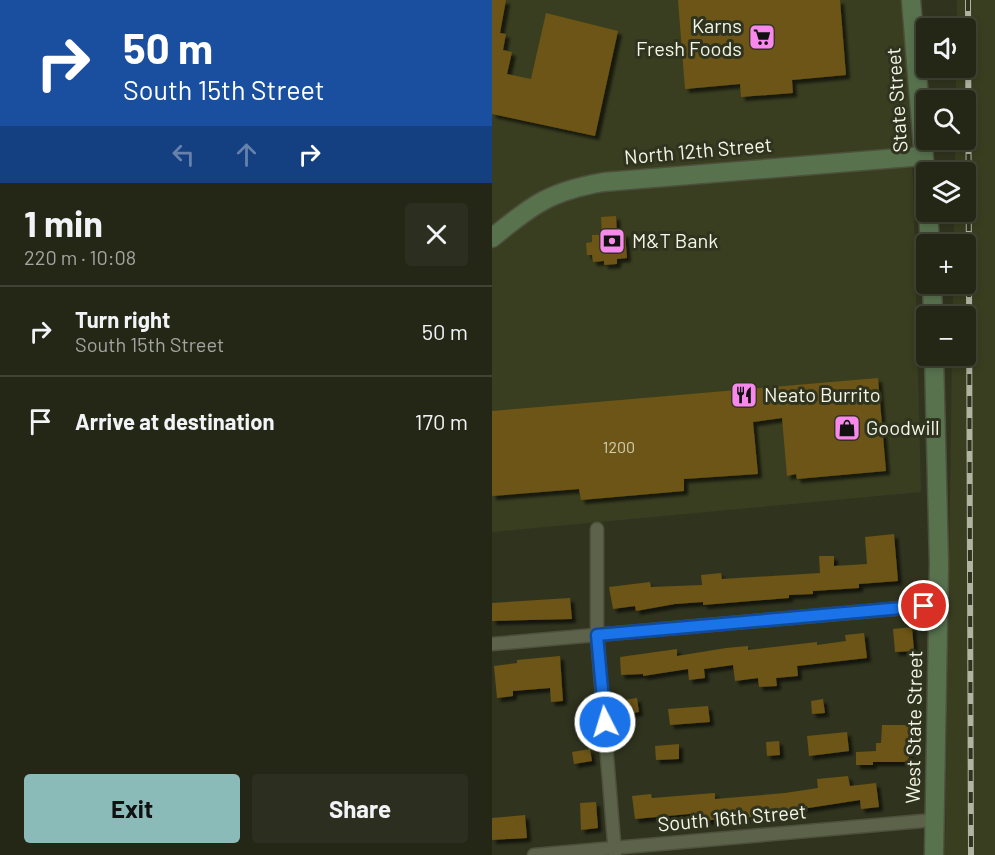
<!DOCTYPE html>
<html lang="en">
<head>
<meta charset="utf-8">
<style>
	body { margin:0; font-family:Barlow,sans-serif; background:#2c2f1f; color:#f1f3f6; height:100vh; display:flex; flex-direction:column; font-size:22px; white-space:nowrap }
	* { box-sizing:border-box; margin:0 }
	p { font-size:20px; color:#a3a5a1 }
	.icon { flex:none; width:33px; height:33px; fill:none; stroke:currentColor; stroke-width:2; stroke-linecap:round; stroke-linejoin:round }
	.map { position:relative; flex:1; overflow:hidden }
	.panel { display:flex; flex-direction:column; background:#242716; width:492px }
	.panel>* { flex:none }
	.top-card { background:#1a4fa0; color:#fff; overflow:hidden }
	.tools { position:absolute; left:424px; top:18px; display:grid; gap:12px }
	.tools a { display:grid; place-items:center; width:60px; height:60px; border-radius:6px; background:#242716; box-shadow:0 3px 9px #0003,0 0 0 2px #414435; font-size:30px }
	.pin { position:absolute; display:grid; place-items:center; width:51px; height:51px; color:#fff; margin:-26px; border:3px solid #fff; border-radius:50%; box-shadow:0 2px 6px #0007 }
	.me { position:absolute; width:66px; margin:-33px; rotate:355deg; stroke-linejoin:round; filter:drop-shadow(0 0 4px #0008) }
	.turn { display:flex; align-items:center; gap:21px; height:126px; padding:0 24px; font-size:27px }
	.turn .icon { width:78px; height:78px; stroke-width:2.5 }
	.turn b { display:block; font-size:42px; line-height:51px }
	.lanes { display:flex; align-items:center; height:57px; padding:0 24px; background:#0003; justify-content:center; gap:30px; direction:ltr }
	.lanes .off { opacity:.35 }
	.round { display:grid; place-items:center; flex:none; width:63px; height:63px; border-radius:6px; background:#2c2f1f }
	.overview { display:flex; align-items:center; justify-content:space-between; height:102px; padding:0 24px }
	h1 { font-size:36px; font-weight:700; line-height:45px }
	.primary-button { display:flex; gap:12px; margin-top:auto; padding:12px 24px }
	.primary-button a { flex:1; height:69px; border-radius:6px; background:#8bbbb9; color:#111; font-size:24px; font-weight:700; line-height:69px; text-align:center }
	.primary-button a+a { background:#2c2f1f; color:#f1f3f6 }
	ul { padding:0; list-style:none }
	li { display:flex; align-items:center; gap:18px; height:90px; padding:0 24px; border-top:2px solid #414435 }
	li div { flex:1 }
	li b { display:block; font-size:22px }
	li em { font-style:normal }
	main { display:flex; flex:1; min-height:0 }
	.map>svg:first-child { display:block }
	.built { fill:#393e20 }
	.building { fill:#6c5512; filter:url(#shadow) }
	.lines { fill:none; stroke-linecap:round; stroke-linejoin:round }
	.street-casing { stroke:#4d503c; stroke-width:15 }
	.secondary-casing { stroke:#4d503c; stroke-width:21 }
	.street { stroke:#5d634a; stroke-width:12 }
	.secondary { stroke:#58724e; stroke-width:18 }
	.rail-casing { stroke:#b1b4a3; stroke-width:6 }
	.rail { stroke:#30341e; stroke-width:4; stroke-dasharray:11; stroke-linecap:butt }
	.route-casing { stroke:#114b97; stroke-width:15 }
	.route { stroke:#1a73e8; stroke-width:10 }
	.labels { text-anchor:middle; stroke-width:6; stroke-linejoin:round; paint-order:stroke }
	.number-label { font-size:16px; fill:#d1ceb2 }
	.poi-label { font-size:20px; fill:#f3f6e8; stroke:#30341e; text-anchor:start }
	.street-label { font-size:20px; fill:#f3f6e8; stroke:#30341e }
</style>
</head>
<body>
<main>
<section class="panel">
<div class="top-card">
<div class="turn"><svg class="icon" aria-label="right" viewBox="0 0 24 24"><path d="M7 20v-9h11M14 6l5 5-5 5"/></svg><div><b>50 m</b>South 15th Street</div></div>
<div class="lanes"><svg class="icon off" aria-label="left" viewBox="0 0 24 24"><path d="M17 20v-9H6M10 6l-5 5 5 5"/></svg><svg class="icon off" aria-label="ahead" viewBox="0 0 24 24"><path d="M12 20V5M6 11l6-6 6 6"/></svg><svg class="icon" aria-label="right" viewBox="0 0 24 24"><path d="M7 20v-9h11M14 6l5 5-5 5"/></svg></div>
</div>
<div class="overview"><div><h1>1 min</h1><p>220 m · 10:08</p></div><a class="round"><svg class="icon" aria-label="close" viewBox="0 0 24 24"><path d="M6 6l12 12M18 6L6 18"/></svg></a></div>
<ul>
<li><svg class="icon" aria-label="right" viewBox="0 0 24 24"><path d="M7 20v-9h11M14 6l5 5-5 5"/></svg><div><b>Turn right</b><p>South 15th Street</p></div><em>50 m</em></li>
<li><svg class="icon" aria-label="arrive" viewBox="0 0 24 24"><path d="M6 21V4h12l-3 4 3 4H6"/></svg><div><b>Arrive at destination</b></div><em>170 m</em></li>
</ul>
<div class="primary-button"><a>Exit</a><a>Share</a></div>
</section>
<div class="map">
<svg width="503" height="855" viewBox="0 0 503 855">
	<defs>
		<filter id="shadow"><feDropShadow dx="4" dy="4" stdDeviation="1.5" flood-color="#0009"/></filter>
	</defs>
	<rect width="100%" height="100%" fill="#30341e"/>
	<!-- built -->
	<path class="built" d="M0,0H411L421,181L429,492L0,532Z
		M465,0H503V855H453L460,356H474V316H461V284H474V244H462V212H474V172H463V140H474V100H464V68H474V28H465Z"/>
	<!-- building -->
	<path class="building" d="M0,0H14L8,33L14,34L11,50L20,52L15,74L39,79L54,13L126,31L103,136L0,114Z
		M186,0H348L354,75L300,80L301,93L249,97L248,84L193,89Z
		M124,216L125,234L133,233L135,258L125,259V264L112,265V261L101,262L100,255H95L94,243L100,242V235H110L109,217Z
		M386,378L394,471L305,479L304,474L295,476L290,418L261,422L266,474L192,479V491L89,500L87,489L0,496V411Z
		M402,534L406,581L367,584V588L321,591V594L297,595V598L211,605V602L183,604L144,611L143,606L121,609L117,587L158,582L159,587L210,585L209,575L229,573L230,579L328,573L327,556H342V566L375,564L373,537Z
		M78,598L80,619L0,621V603Z
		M420,627L422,651L403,652L401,629Z
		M372,633L375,658L305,666L306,676L284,678L285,686L267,687L266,678L243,681L241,665L212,669L213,678L197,680L196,669L151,676V674L129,675L128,657L185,649V656L234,648L256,646V650L325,642V645L354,641L353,635Z
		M68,656L71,701L59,702L58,688L21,691V696L5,698L2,666L25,663V660Z
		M145,698L147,712L134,714L132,700Z
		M331,699L333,713L320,714L319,701Z
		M216,706L218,722L178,725L176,709Z
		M390,725H417V762H381V765H364V752L384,751V743H389Z
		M355,732L357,751L317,756L315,736Z
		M287,741L288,755L275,756L274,742Z
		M187,744V759L164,760L163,746Z
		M98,749L100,761L82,764L80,752Z
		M356,776L358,786L384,783L387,807L369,809L368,800L233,821V819L208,821V813L143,819L140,796L159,794L160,798L223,793V799L293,793L326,788L325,779Z
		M104,802L106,828L89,830L88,803Z
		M33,815L35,838L0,840V818Z"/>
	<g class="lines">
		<defs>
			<path id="street" d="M105,529V635L123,854
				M0,644L447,605
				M42,855L442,820"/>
			<path id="secondary" d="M419,0L435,197
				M436,212L438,244
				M0,238C41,204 59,191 112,182L431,156
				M440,284L441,316
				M442,855L447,564L442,356"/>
		</defs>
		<!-- street casing -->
		<use href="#street" class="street-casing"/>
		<!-- secondary casing -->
		<use href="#secondary" class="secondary-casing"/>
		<!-- street -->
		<use href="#street" class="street"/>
		<!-- secondary -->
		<use href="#secondary" class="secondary"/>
		<defs>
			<path id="rail" d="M476,0L479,855"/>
		</defs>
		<!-- rail casing -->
		<use href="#rail" class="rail-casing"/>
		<!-- rail -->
		<use href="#rail" class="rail"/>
	</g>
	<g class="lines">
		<defs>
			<path id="route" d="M113,722L105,635L432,606"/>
		</defs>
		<!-- route casing -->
		<use href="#route" class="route-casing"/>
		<!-- route -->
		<use href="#route" class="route"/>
	</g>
	<!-- icons -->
	<defs>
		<symbol id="supermarket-square" viewBox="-11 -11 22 22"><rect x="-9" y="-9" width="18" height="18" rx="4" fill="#f888eb" stroke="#30341e"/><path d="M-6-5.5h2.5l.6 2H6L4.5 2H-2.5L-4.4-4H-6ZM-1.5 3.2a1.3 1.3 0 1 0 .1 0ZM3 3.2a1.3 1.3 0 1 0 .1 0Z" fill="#111"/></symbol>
		<symbol id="bank-square" viewBox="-11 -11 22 22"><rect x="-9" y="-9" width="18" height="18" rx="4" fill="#f888eb" stroke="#30341e"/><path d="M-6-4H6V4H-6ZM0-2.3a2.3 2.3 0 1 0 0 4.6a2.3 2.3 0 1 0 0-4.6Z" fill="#111"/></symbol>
		<symbol id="restaurant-square" viewBox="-11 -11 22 22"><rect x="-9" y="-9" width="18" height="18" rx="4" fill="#f888eb" stroke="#30341e"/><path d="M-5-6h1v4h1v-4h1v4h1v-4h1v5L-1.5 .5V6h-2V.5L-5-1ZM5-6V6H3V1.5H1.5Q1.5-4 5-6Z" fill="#111"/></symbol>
		<symbol id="shop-square" viewBox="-11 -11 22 22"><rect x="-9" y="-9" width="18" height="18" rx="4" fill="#f888eb" stroke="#30341e"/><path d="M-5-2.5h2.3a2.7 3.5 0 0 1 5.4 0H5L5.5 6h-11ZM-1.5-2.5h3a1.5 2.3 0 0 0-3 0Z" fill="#111"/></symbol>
	</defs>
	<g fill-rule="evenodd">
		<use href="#supermarket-square" x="255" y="22" width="30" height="30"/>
		<use href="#bank-square" x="105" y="226" width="30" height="30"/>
		<use href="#restaurant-square" x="237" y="380" width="30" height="30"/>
		<use href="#shop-square" x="340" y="413" width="30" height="30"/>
	</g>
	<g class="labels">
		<!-- number labels -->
		<g class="number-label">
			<text x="127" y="453">1200</text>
		</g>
		<!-- poi labels -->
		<g class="poi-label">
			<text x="250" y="33" text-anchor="end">Karns<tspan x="250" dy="23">Fresh Foods</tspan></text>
			<text x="140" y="248">M&amp;T Bank</text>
			<text x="272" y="402">Neato Burrito</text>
			<text x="374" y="435">Goodwill</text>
		</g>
		<!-- street labels -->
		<g class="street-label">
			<text transform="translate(405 100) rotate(-94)" y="7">State Street</text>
			<text transform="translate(206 151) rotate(-5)" y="7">North 12th Street</text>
			<text transform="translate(422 727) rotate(-89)" y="7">West State Street</text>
			<text transform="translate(240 818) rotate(-5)" y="7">South 16th Street</text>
		</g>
	</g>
</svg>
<div class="tools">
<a><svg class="icon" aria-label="sound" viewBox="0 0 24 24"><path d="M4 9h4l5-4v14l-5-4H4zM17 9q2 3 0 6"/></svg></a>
<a><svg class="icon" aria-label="search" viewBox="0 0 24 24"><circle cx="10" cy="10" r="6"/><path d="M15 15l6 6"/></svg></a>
<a><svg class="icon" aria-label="layers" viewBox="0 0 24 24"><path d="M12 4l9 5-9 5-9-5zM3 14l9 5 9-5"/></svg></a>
<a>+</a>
<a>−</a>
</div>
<div class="pin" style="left:432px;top:606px;background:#d93025"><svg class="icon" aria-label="arrive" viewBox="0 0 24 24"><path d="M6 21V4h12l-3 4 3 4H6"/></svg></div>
<svg class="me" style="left:113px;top:722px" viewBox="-20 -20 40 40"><circle r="17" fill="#1a73e8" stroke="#fff" stroke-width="3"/><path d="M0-11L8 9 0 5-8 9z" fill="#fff"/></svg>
</div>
</main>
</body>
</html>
